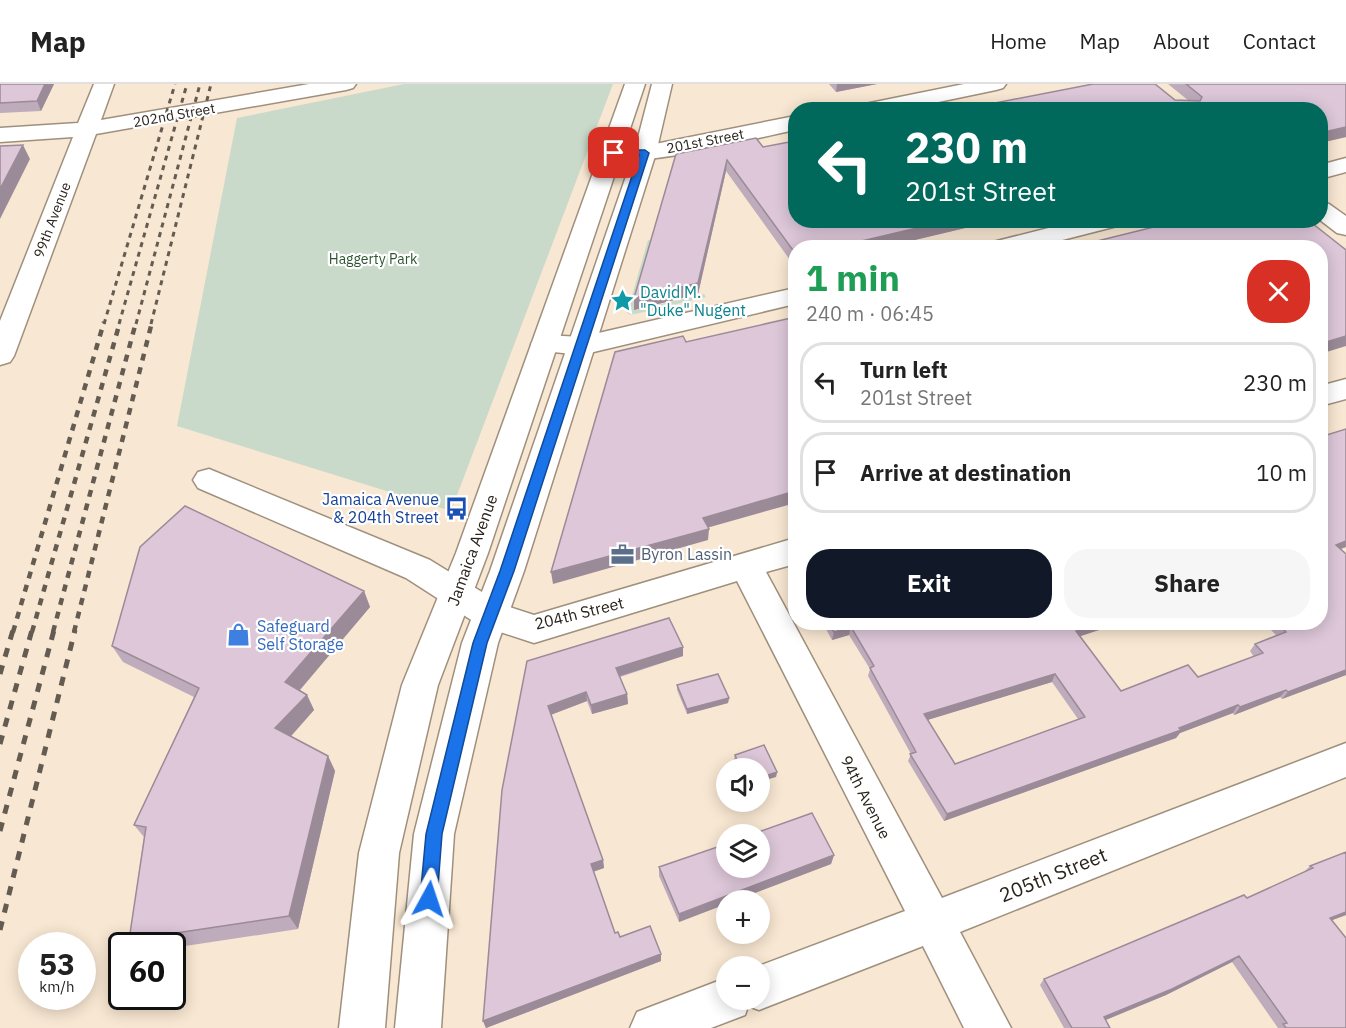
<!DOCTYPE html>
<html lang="en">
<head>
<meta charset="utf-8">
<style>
	body { margin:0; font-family:"IBM Plex Sans",sans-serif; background:#f6f6f6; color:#222; height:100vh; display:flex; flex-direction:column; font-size:22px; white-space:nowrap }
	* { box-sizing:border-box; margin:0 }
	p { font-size:20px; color:#767676 }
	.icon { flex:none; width:33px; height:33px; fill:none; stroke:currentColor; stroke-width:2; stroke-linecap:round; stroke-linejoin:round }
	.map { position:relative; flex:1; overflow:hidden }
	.side { position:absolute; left:788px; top:156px; width:540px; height:390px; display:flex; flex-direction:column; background:#fff; border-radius:24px; box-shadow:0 3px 15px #0003 }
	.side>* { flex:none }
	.guide { position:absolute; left:788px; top:18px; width:540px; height:126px; border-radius:24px; box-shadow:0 3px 15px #0003; background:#00695c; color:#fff; overflow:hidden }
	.fabs { position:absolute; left:716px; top:674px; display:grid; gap:12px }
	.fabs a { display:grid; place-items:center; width:54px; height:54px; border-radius:50%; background:#fff; box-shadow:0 3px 15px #0003; font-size:30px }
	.speed { position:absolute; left:18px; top:848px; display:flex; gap:12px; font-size:30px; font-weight:700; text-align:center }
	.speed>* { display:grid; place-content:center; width:78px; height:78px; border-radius:50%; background:#fff; box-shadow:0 3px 15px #0003; line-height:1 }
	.speed small { font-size:15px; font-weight:400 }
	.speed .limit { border:3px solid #111; border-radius:9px; background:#fff; color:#111 }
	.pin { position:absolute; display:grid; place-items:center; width:51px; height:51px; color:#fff; margin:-26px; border-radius:12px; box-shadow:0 3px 9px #0006 }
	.me { position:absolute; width:66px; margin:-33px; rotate:5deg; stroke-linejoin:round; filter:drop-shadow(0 0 4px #0008) }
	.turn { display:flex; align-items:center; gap:21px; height:126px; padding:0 18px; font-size:27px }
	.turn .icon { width:78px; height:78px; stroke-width:2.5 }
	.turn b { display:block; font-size:42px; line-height:51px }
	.round { display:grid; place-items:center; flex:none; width:63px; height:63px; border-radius:24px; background:#f6f6f6 }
	.headline { display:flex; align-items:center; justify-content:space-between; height:102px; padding:0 18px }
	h1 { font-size:36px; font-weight:800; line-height:45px; color:#1e9e55 }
	.primary-button { display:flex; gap:12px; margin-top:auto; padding:12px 18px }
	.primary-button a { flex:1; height:69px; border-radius:24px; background:#111827; color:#fff; font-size:24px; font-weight:800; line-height:69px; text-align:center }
	.primary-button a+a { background:#f6f6f6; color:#222 }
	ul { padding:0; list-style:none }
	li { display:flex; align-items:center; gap:18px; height:81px; margin:0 12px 9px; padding:0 6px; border:3px solid #e0e0e0; border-radius:24px }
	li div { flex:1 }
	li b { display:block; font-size:22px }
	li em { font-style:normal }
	header { display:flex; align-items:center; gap:36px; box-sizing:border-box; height:84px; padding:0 30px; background:#fff; border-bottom:2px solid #e0e0e0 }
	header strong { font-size:28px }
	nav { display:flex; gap:33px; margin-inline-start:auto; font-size:21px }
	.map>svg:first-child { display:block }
	.green { fill:#cadaca }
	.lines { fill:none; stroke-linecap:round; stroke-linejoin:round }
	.minor-casing { stroke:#9f907d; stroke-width:3 }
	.major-casing { stroke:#9f907d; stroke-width:3 }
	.minor { fill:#fff; fill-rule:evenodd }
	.major { fill:#fff; fill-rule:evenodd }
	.rail-far2 { stroke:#655c51; stroke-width:3; stroke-dasharray:5 5; stroke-linecap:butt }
	.rail-far1 { stroke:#655c51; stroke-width:4.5; stroke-dasharray:7 7; stroke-linecap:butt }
	.rail { stroke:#655c51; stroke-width:5; stroke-dasharray:9 9; stroke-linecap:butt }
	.wall { fill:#beabbb; fill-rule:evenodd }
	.shaded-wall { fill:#9b8b98 }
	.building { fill:#ddc7d9; stroke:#9b8b98; stroke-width:1.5; fill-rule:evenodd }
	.route { fill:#1a73e8; stroke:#114b97; stroke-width:1.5 }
	.labels { text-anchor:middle; stroke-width:4.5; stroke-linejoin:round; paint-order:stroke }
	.far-street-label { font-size:14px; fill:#29231c; stroke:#fff }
	.far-park-label { font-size:14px; fill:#2e5531; stroke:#fff }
	.culture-label { font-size:16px; fill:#0d838f; stroke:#fff; text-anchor:start }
	.transit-label { font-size:16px; fill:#164399; stroke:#fff; text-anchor:end }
	.street-label { font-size:16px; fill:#29231c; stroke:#fff }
	.service-label { font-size:16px; fill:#4e5e75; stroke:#fff; text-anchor:start }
	.shop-label { font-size:16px; fill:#366cbe; stroke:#fff; text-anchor:start }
	.near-street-label { font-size:20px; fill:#29231c; stroke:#fff }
</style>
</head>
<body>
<header>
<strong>Map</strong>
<nav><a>Home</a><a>Map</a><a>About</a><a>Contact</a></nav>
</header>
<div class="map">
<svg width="1346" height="944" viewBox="0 0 1346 944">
	<rect width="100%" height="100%" fill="#f8e7d2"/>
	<!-- green -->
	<path class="green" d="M404,0H613L451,427L177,342L237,34Z
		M648,156L654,157L635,226L704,210L706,213L631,231L627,229Z"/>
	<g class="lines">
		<defs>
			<path id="minor" d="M94,0H114L101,36L309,0H356L353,4L346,6L96,50L14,272L10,278L0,281V237L73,53L0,58V44L78,39Z
				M964,0H1006L1003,4L996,6L900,26H855L857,21L865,20Z
				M795,32V46C749,55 647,84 605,74L602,69L605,64L645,62Z
				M1346,74V88L1320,95V81Z
				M1320,118L1329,120L1346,132V151L1337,149L1320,136Z
				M1080,136H1124L1121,141L1031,164H986L989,159Z
				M795,204V220L581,271L535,266L531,260L535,254L545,251L581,253Z
				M1346,295V315L1320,322V302Z
				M209,385L430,476L503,521L534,531L795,454V480L766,488L942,814L1346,659V693L960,848L1011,944H964L923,862L759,926L748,922L745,931L711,944H630L637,928L726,894V915H759V882L905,827L737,497L534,559L479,541L406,494L198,404L193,396L198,388Z"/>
			<path id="major" d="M625,0H645L488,469L438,601L399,769L385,944H339L359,769L402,601L456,469Z
				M652,0H672L656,69L524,487L498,559L454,750L441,944H395L414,750L462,559L490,487L634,69Z"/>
		</defs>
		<!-- minor casing -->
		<use href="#minor" class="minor-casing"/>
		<!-- major casing -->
		<use href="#major" class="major-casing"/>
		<!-- minor -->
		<use href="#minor" class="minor"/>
		<!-- major -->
		<use href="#major" class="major"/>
		<!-- rail-far2 -->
		<path class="rail-far2" d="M104,240L175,0
			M119,240L187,0
			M136,240L200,0
			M151,240L211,0"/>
		<!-- rail-far1 -->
		<path class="rail-far1" d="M13,548L104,238
			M32,548L120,238
			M53,548L136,238
			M74,548L152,238"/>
		<!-- rail -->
		<path class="rail" d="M0,590L13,546
			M0,660L32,546
			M0,747L54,546
			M0,846L75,546"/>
	</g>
	<!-- wall -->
	<path class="wall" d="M0,0H54L41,27L0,29Z
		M829,0H877L836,8Z
		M1168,0H1346V53L1320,59V26H959L1175,16L1189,17Z
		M756,54L795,136H999L881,164H795V183L726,87L698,210L634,226L676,70Z
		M1320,353L1346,463L1340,465L1346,470V591L1282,615L1280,613L1234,631L1233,629L1180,649L1176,654L944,737L908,677L911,670L868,592L870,585L849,551L832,556L822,538H1123L1080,552L1121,607L1198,593L1254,573L1250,567L1255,560L1276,551L1263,538H1320ZM1052,598L1078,635L955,680L927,636Z
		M364,507L370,523L300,606L307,611L314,626L291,652L328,672L335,687L298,845L172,864V861H135L129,856L144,753L134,741L194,613L123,578L112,562Z
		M683,563V572L620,593L627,610L628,620L592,630L587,617L551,631L603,776L604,784L593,788L615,849L620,853L661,877L486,944L483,937L527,577Z
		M677,601L729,614L728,619L687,630L677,606Z
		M735,671L777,688L776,693L759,684H738L734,676Z
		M834,771L831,780L736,816H726V820L679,838L659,792V783Z
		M1310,782L1346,831L1332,836L1346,944H1278L1232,878L1166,911L1106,936L1110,944H1064L1040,901L1044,895L1247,814L1303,789Z"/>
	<!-- shaded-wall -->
	<path class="shaded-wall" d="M45,0H54L41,27L37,17Z
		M837,0H877L836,8Z
		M1346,43V53L1320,59V49Z
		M23,61L30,75L0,135V105Z
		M727,76L726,87L698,210L634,226V214Z
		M951,136H999L881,164H832Z
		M1346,252V262L1320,270V260Z
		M795,407V419L703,445V434Z
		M709,445L708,456L553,500L551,488Z
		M1346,457V463L1330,469L1336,461Z
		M364,507L370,523L293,614L285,598Z
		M1102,538H1123L1072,555L1076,547Z
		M851,543L849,551L832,556L834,548Z
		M683,563V572L617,593L616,584Z
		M1346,586V591L1282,615L1288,608Z
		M1055,590L1052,598L921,638L924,630Z
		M1286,606L1280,613L1234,631L1240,623Z
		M586,608L587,617L550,631L548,622Z
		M627,610L628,620L592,630L591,621Z
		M307,611L314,626L284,660L275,644Z
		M729,614L728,619L687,630V625Z
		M1238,621L1233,629L1180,649L1176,654L944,737L947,730Z
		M328,672L335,687L298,845L289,832Z
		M777,688L776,693L759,698V694Z
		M834,771L831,780L736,816H726V820L679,838V830Z
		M603,776L604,784L592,788L591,780Z
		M1346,828V831L1322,840L1330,834Z
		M661,870V877L486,944L483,937Z
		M1239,872L1232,878L1166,911L1098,939L1104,933Z"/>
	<!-- building -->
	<path class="building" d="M0,0H45L37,17L0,19Z
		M1093,0H1155L1175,16L1200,17L1202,13L1186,0H1346V43L1320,49V26H1244L1242,24L1232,26H959Z
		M756,54L763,63L795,57V136H951L832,164H795V169L727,76L698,199L634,214L676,70Z
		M23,61L0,105V62Z
		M1182,136H1308L1346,166V252L1320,260V164H1069Z
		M795,229V407L703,434L709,445L551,488L615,268L683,252L686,258L791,234L789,230Z
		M1346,345V457L1336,461L1346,470V586L1288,608L1286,606L1240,623L1238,621L1179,644L1181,646L947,730L910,670L916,668L870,584L874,582L851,543L834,548L828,538H1102L1076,547L1121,607L1188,581L1198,593L1263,569L1255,560L1286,548L1276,538H1320V353ZM1055,590L1085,633L955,680L924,630Z
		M185,422L364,507L285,598L307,611L275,644L328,672L289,832L129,856L146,743L134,741L199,604L112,562L140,463Z
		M669,534L683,563L616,584L627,610L591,621L586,608L548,622L603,776L591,780L615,849L618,848L620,853L650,842L661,870L483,937L502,706L527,577Z
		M718,590L729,614L687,625L677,601Z
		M764,661L777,688L759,694V684H740L735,671Z
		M812,729L834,771L679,830L659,783L726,760V783H759V750H753Z
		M1346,768V828L1330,834L1346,854V944H1286L1283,940L1287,939L1239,872L1172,905L1104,933L1110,944H1072L1044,895L1244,811L1247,814L1313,784L1310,782Z"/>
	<!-- route -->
	<path class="route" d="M645,66L649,69L514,487L487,559L442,750L437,815L435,821L429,823L423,821L420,815L426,750L473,559L500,487L639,71L614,72L609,69L614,66Z"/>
	<!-- icons -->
	<defs>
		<symbol id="sight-bare" viewBox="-9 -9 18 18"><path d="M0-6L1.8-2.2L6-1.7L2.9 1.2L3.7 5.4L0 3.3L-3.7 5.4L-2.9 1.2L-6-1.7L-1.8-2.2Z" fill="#0f9aa8" stroke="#fff" stroke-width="2.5" paint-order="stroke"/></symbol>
		<symbol id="bus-bare" viewBox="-9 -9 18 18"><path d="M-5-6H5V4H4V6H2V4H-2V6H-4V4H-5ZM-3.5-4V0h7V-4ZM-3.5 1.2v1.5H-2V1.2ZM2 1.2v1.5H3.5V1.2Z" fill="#1a4fb4" stroke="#fff" stroke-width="2.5" paint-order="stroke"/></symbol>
		<symbol id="office-bare" viewBox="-9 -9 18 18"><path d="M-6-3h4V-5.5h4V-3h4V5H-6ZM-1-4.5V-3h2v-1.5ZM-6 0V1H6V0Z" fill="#5c6f8a" stroke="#fff" stroke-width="2.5" paint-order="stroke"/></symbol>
		<symbol id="shop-bare" viewBox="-9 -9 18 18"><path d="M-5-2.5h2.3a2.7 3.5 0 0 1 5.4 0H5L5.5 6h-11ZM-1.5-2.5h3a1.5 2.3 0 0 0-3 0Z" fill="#3f7fe0" stroke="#fff" stroke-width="2.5" paint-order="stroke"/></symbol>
	</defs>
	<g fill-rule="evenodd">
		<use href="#sight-bare" x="606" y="200" width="33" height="33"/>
		<use href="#bus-bare" x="440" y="408" width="33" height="33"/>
		<use href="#office-bare" x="606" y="454" width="33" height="33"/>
		<use href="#shop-bare" x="222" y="534" width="33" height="33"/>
	</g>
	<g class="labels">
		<!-- far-street labels -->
		<g class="far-street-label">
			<text transform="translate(174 31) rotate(-10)" y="5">202nd Street</text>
			<text transform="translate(705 57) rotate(-11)" y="5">201st Street</text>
			<text transform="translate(52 136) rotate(-69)" y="5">99th Avenue</text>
		</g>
		<!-- far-park labels -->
		<g class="far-park-label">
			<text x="373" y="180">Haggerty Park</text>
		</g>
		<!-- culture labels -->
		<g class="culture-label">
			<text x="640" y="214">David M.<tspan x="640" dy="18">"Duke" Nugent</tspan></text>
		</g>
		<!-- transit labels -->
		<g class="transit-label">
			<text x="439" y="421">Jamaica Avenue<tspan x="439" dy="18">&amp; 204th Street</tspan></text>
		</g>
		<!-- street labels -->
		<g class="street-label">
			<text transform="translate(472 466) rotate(-70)" y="6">Jamaica Avenue</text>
			<text transform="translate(579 529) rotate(-14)" y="6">204th Street</text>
			<text transform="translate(866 713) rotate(63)" y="6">94th Avenue</text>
		</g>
		<!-- service labels -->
		<g class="service-label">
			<text x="641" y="476">Byron Lassin</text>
		</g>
		<!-- shop labels -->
		<g class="shop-label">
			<text x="257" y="548">Safeguard<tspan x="257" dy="18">Self Storage</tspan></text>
		</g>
		<!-- near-street labels -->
		<g class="near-street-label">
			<text transform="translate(1053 791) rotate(-22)" y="7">205th Street</text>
		</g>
	</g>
</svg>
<div class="fabs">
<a><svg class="icon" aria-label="sound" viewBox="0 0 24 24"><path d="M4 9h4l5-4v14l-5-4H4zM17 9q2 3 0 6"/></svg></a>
<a><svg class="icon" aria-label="layers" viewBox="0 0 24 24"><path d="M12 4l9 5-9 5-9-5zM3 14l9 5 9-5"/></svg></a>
<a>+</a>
<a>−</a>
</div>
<div class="speed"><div>53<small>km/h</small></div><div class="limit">60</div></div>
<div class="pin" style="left:614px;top:69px;background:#d93025"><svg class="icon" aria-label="arrive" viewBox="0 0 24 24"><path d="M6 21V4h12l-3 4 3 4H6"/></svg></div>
<svg class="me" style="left:429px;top:815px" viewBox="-20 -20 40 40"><path d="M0-17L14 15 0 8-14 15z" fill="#1a73e8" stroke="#fff" stroke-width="4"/></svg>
<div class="guide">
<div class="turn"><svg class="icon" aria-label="left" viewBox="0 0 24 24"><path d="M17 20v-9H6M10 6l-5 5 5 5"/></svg><div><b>230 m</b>201st Street</div></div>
</div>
<section class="side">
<div class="headline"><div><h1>1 min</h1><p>240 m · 06:45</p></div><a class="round" style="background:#d93025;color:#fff"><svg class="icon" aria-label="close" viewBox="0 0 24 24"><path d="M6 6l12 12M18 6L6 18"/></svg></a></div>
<ul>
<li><svg class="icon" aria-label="left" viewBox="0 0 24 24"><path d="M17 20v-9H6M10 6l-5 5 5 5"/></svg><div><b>Turn left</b><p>201st Street</p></div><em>230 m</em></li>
<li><svg class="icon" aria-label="arrive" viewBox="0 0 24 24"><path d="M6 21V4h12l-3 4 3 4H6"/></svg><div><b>Arrive at destination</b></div><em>10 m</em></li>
</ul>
<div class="primary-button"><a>Exit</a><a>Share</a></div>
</section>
</div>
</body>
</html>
